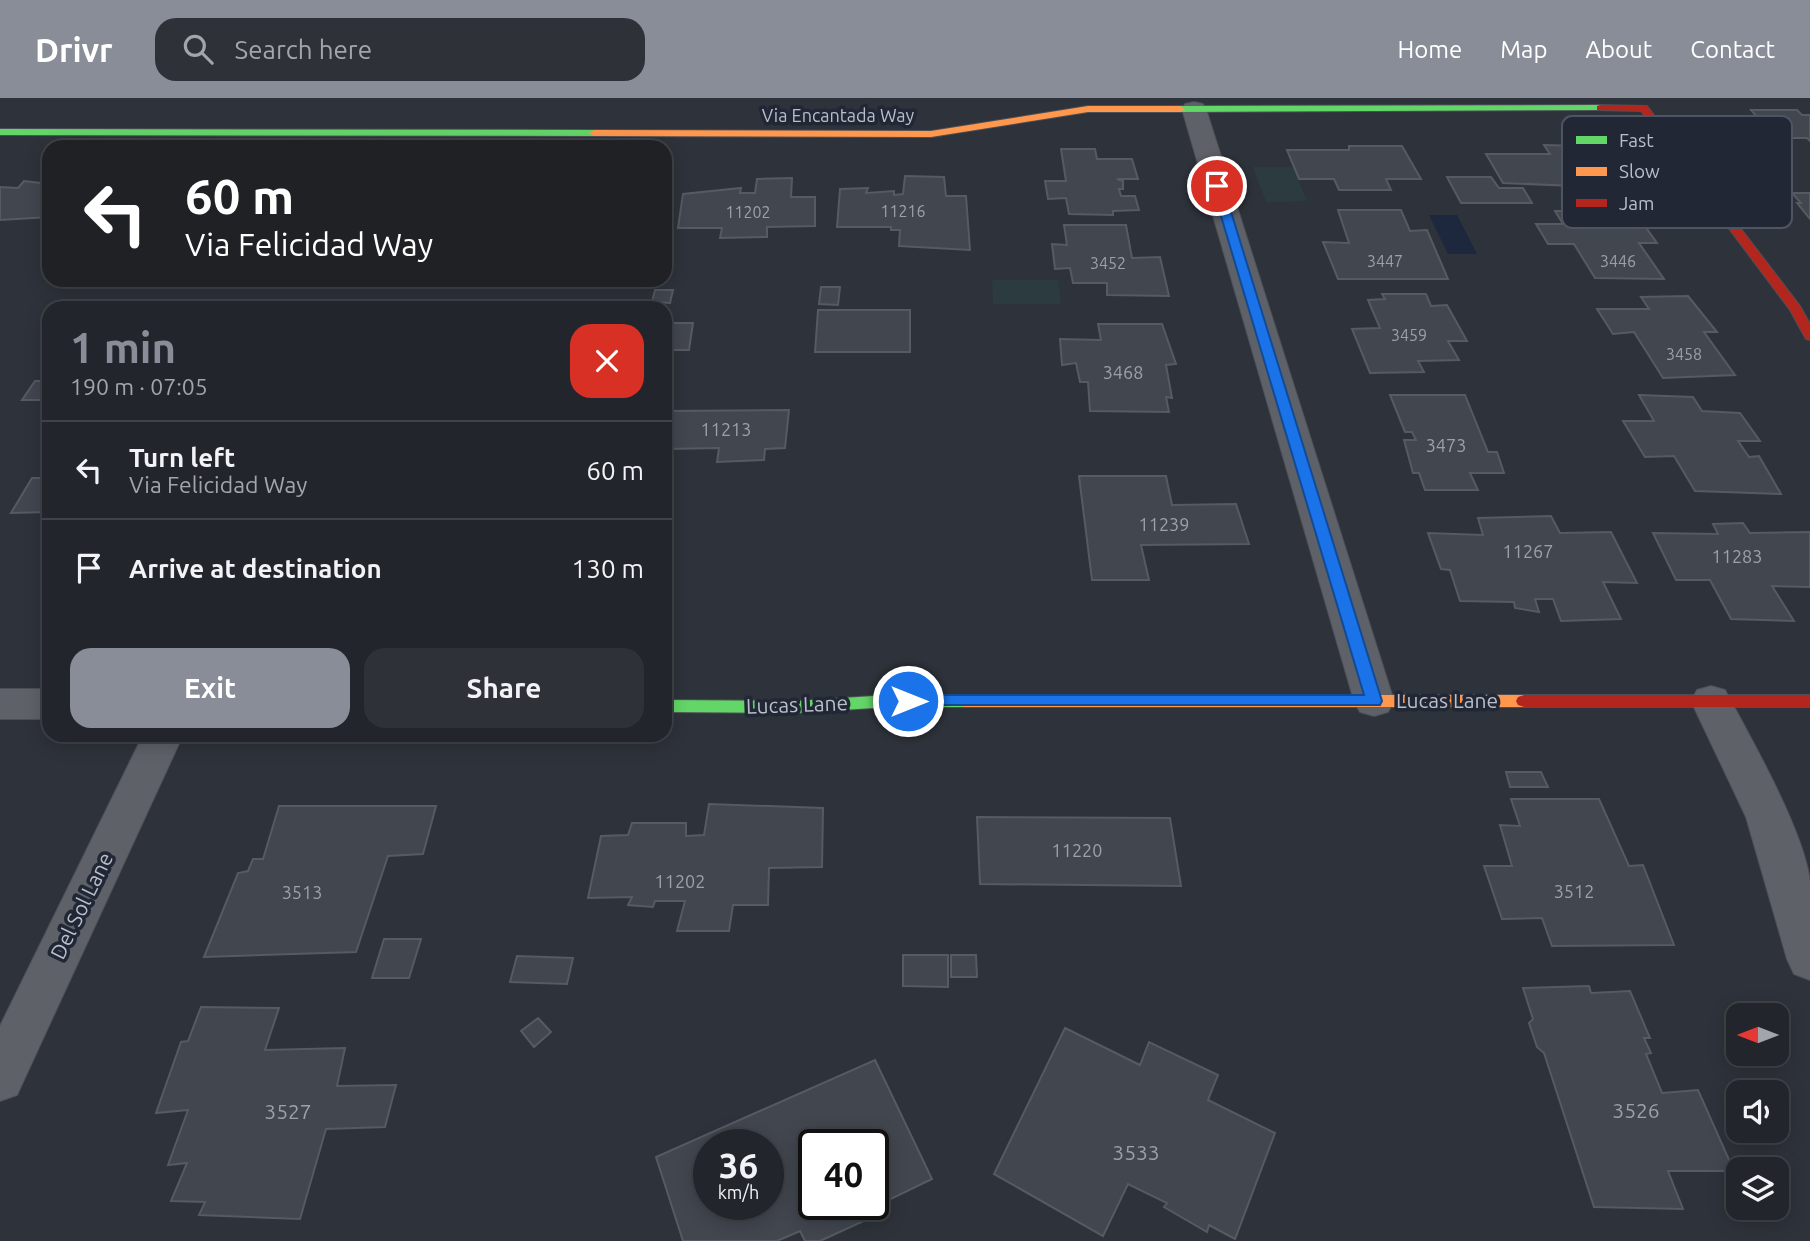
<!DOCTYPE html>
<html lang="en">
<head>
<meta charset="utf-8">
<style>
	body { margin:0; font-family:Ubuntu,sans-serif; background:#2e3238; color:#f1f3f6; height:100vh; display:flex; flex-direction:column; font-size:26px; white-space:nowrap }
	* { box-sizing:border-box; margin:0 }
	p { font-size:23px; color:#a2a5a9 }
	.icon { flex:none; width:38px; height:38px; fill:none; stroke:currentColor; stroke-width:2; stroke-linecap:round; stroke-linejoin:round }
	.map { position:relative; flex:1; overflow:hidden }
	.sheet { position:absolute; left:42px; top:203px; width:630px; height:441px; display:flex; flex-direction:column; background:#22262c; border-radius:21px; box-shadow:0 4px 18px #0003,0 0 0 2px #3f4348 }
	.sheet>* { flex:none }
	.guide { position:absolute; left:42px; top:42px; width:630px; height:147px; border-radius:21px; box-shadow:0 4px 18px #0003,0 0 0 2px #3f4348; background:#202124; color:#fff; overflow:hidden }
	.needle { width:46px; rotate:270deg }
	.fabs { position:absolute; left:1726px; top:905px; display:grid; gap:14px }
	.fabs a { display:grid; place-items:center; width:63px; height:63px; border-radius:14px; background:#22262c; box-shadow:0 4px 18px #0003,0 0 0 2px #3f4348; font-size:35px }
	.speed { position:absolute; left:693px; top:1031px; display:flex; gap:14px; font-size:35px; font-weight:700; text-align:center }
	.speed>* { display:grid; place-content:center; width:91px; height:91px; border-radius:50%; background:#22262c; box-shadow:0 4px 18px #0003,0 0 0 2px #3f4348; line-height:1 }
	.speed small { font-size:18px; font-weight:400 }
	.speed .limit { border:4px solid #111; border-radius:10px; background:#fff; color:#111 }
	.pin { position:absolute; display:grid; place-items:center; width:60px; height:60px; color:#fff; margin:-30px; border:4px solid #fff; border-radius:50%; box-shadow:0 2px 7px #0007 }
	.me { position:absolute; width:77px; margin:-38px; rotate:90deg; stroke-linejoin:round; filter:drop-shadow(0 0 5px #0008) }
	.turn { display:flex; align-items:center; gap:24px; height:147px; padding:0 28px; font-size:32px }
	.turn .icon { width:91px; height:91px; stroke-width:2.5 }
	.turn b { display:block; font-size:49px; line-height:60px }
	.round { display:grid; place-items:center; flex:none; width:74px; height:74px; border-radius:21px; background:#2e3238 }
	.summary { display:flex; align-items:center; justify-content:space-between; height:119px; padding:0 28px }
	h1 { font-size:42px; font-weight:700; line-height:52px; color:#888d98 }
	.action { display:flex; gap:14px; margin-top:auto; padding:14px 28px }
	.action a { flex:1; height:80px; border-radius:21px; background:#888d98; color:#fff; font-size:28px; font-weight:700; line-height:80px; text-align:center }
	.action a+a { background:#2e3238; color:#f1f3f6 }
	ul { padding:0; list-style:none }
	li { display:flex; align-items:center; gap:21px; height:98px; padding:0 28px; border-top:2px solid #3f4348 }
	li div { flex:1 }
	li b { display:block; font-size:26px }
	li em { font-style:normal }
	header { display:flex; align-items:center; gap:42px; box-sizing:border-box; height:98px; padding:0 35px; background:#888d98; color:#fff }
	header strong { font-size:33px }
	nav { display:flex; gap:38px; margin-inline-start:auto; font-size:24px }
	.search { width:490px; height:63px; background:#2e3238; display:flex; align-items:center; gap:18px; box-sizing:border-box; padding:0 24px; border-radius:21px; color:#a2a5a9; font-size:26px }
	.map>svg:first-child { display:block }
	.green { fill:#2b3b40 }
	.water { fill:#1d273e }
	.building { fill:#42464f; stroke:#565a61; stroke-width:2; fill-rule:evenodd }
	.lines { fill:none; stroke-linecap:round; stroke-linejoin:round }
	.street-casing { stroke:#4c4f57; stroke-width:2 }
	.fast-casing { stroke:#4c4f57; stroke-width:2 }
	.slow-casing { stroke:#4c4f57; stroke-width:2 }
	.jam-casing { stroke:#4c4f57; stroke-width:2 }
	.street { fill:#5e6168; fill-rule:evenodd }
	.fast { fill:#63d668; fill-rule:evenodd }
	.slow { fill:#ff974d; fill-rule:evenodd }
	.jam { fill:#b3261e; fill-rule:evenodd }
	.route { fill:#1a73e8; stroke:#114b97; stroke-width:2 }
	.labels { text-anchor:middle; stroke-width:7; stroke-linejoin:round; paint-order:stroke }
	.far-number-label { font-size:16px; fill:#9ba0ab }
	.far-street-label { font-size:18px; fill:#b9beca; stroke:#212735 }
	.number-label { font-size:18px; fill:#9ba0ab }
	.street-label { font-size:21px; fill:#b9beca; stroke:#212735 }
	.near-number-label { font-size:21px; fill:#9ba0ab }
	.key { fill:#212735; stroke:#4f5462; stroke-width:2 }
	.key-label { font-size:19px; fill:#b9beca }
</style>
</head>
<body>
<header>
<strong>Drivr</strong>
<div class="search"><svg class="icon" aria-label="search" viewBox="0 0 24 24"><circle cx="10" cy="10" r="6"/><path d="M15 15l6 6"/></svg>Search here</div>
<nav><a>Home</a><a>Map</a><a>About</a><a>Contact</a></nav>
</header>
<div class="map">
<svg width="1810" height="1143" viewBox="0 0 1810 1143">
	<rect width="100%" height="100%" fill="#2e323a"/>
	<!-- green -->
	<path class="green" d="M1253,69H1293L1307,103L1266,104Z
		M992,182H1058L1061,206H993Z"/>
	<!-- water -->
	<path class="water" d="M1429,117H1457L1477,156H1448Z"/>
	<!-- building -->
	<path class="building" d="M1751,12H1797L1802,17H1810V43L1807,40H1775Z
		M1544,47L1580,48L1591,61L1611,63L1627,86L1590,84L1589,87L1575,88L1503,85L1486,56H1550Z
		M1349,48H1402L1421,81H1386L1391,92H1339L1334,81H1299L1287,52H1349Z
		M1061,51H1095L1097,61H1132L1138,81H1117L1123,83V91H1119L1121,98H1135L1139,112L1113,113V117L1069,116L1066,100L1048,101L1045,83H1066Z
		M905,78L944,79L946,98H966L970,152L899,148L900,132H891V129H837L840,91L868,90L866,95L894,93V97L903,96Z
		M1447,79H1491L1499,90H1523L1532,105H1461Z
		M792,80L791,99H815V128L767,129V139L720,140L722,130H678L683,96L741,90L740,95H755L757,81Z
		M24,83L49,86V119L0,122V89L18,90Z
		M1792,95H1810V121L1797,105H1801Z
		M1338,112H1401L1410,133L1427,132L1448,181H1338L1323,144L1349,145Z
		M1555,113H1634L1657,145H1639L1664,181L1595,180L1574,146H1548L1536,126H1563Z
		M1064,127H1126L1132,160L1160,159L1169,198L1107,197V185H1073L1070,170L1055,171L1052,146L1067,147Z
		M821,189H840L838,207L819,206Z
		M655,192H673L670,205L652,204Z
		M1382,196H1426L1431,208L1447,207L1467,243H1448L1459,262L1418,263L1424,274L1370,275L1352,231L1380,230L1368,202L1385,201Z
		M1688,198L1717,234H1704L1735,277L1663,280L1634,234L1613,236L1597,211H1649L1641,199Z
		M818,212H910V254H815Z
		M665,225H693L689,252H665Z
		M1098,226H1162L1176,266L1166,267L1172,300L1166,299L1169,314L1090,313L1088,284H1080L1076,265L1062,267L1060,241L1101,242Z
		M35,283H49V292L42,302H22Z
		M1390,297H1465L1488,354H1497L1504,375H1470L1478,392H1425L1419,375H1413L1404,342H1416L1412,334H1405Z
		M1639,297L1693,299L1702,313L1740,315L1760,343H1738L1749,359L1759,358L1781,396L1695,393L1674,358L1645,359L1623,323H1654Z
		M789,312L785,350L765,351L764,362L717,364L719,350L665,351V313Z
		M1079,378H1166L1172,407L1236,406L1249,446L1141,447L1149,482H1092Z
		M32,380H49V414L11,415Z
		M1551,418L1560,435L1611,434L1637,485L1603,484L1621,521L1561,523L1553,501H1535L1539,514L1515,510L1514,504L1460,503L1450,472L1441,471L1428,435L1483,437L1478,420Z
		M1743,425L1750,435L1810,434V489L1772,488L1794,523L1731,521L1710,482H1676L1653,435L1718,436L1713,426Z
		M1506,674H1541L1548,689H1510Z
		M1511,701H1599L1629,768L1643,767L1674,847L1552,848L1542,820L1502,821L1484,768H1512L1500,727L1520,728Z
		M709,706L823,710L822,769L769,770L768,807H733L729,833H677L685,803H655L653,809L628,807L632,799L588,800L601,738L628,737L632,725H686V738L704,737Z
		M279,708H436L423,756L388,758L356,854L204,859L238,775L248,773L253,761H263Z
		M977,719L1170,720L1181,788L980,786Z
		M384,841H421L409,880H372Z
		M903,857H948V889L903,888Z
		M951,857H976L977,879H951Z
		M517,858L573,860L567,886L510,884Z
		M1589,888L1591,895L1630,893L1650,940H1644L1651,955L1646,956L1662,995L1698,992L1734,1073H1668L1683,1111L1594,1109L1544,955L1537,949L1529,925L1533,921L1523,890Z
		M201,909L279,910L265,952L345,950L337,988L396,987L385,1029L326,1031L300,1121L199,1117L205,1104L171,1103L187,1065L168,1067L188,1012L156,1015L181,944L188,943Z
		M538,920L551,934L534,949L521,933Z
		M1065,930L1140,967L1149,944L1218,977L1208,1002L1275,1035L1235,1141L1209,1127L1207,1134L1164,1109L1167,1105L1128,1086L1103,1138L994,1076Z
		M875,962L932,1081L876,1108L879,1116L820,1143H805L800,1133L777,1143H683L656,1059ZM709,1046H768V1106H709ZM814,1046H873V1106H814Z"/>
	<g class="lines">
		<defs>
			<path id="street" d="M1194,4L1203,6L1206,11L1394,603L1388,614L1374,618L1360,614L1354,603L1182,11L1185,6Z
				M1711,588L1725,592C1750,638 1805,735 1810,784C1810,816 1810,850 1810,882L1794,876L1787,861L1746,719L1691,603L1697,592Z
				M0,591H49V621H0Z
				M143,637H183L17,997L0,1003V928Z"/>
			<path id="fast" d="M1600,7L1603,8V12L1180,14L1175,11L1180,8Z
				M0,31L594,32L599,35L594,38L0,37Z
				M889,597H964L970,599L972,603L970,607L964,609H889L796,615L665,614V602L796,603Z"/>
			<path id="slow" d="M1088,8H1180L1185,11L1180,14H1088L931,39L594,38L589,35L594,32L931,33Z
				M964,597H1524L1530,599L1532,603L1530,607L1524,609H964L958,607L956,603L958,599Z"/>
			<path id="jam" d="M1600,7L1647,8L1800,208L1810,226V242L1806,241L1790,212L1641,13L1597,12V8Z
				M1524,597H1810V609H1524L1518,607L1516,603L1518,599Z"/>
		</defs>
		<!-- street casing -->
		<use href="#street" class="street-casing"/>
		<!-- fast casing -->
		<use href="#fast" class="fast-casing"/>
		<!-- slow casing -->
		<use href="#slow" class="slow-casing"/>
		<!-- jam casing -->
		<use href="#jam" class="jam-casing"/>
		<!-- street -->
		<use href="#street" class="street"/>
		<!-- fast -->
		<use href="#fast" class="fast"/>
		<!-- slow -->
		<use href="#slow" class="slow"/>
		<!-- jam -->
		<use href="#jam" class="jam"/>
	</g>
	<!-- route -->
	<path class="route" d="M1217,85L1223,88L1382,603L1380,607H902L900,603L908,597H1364L1212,88Z"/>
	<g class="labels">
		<!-- far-number labels -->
		<g class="far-number-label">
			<text x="903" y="119">11216</text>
			<text x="748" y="120">11202</text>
			<text x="1385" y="169">3447</text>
			<text x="1618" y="169">3446</text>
			<text x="1108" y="171">3452</text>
			<text x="1409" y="243">3459</text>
			<text x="1684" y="262">3458</text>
		</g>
		<!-- far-street labels -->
		<g class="far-street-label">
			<text x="838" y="24">Via Encantada Way</text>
		</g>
		<!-- number labels -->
		<g class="number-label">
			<text x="1123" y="281">3468</text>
			<text x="726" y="338">11213</text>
			<text x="1446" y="354">3473</text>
			<text x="1164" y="433">11239</text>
			<text x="1528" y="460">11267</text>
			<text x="1737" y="465">11283</text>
			<text x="1077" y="759">11220</text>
			<text x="680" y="790">11202</text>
			<text x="1574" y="800">3512</text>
			<text x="302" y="801">3513</text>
		</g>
		<!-- street labels -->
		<g class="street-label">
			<text x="1447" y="610">Lucas Lane</text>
			<text transform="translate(797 607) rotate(-2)" y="7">Lucas Lane</text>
			<text transform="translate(82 808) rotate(-64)" y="7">Del Sol Lane</text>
		</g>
		<!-- near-number labels -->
		<g class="near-number-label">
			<text x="1636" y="1020">3526</text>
			<text x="288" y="1021">3527</text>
			<text x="1136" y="1062">3533</text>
		</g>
	</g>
	<!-- legend -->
	<rect x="1562" y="18" width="230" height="112" rx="10" class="key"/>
	<rect x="1576" y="38" width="31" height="8" fill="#63d668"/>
	<rect x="1576" y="69" width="31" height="9" fill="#ff974d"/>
	<rect x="1576" y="101" width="31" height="8" fill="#b3261e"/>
	<g class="key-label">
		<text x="1619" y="49">Fast</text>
		<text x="1619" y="80">Slow</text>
		<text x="1619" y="112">Jam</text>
	</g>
</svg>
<div class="fabs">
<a><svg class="needle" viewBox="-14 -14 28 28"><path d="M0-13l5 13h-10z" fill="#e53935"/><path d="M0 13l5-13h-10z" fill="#a2a5a9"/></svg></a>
<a><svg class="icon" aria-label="sound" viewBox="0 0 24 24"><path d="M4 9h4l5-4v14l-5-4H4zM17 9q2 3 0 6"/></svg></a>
<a><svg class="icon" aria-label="layers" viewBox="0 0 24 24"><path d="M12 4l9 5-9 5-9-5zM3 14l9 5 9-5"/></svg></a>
</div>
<div class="speed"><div>36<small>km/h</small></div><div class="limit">40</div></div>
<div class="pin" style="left:1217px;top:88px;background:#d93025"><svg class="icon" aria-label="arrive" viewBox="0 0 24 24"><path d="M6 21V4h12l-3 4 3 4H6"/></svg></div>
<svg class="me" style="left:908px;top:603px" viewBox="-20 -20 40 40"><circle r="17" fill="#1a73e8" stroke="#fff" stroke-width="3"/><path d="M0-11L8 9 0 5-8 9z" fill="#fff"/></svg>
<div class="guide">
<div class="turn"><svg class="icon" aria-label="left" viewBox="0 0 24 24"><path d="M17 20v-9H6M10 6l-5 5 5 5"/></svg><div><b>60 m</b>Via Felicidad Way</div></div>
</div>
<section class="sheet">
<div class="summary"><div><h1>1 min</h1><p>190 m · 07:05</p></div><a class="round" style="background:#d93025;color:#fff"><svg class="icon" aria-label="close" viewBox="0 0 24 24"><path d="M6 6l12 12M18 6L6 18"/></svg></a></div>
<ul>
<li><svg class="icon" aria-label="left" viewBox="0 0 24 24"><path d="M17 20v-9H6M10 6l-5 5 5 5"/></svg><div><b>Turn left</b><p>Via Felicidad Way</p></div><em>60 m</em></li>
<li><svg class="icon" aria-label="arrive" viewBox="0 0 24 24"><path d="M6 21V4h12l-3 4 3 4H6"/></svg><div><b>Arrive at destination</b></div><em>130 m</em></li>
</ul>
<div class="action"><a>Exit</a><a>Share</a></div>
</section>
</div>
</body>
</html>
